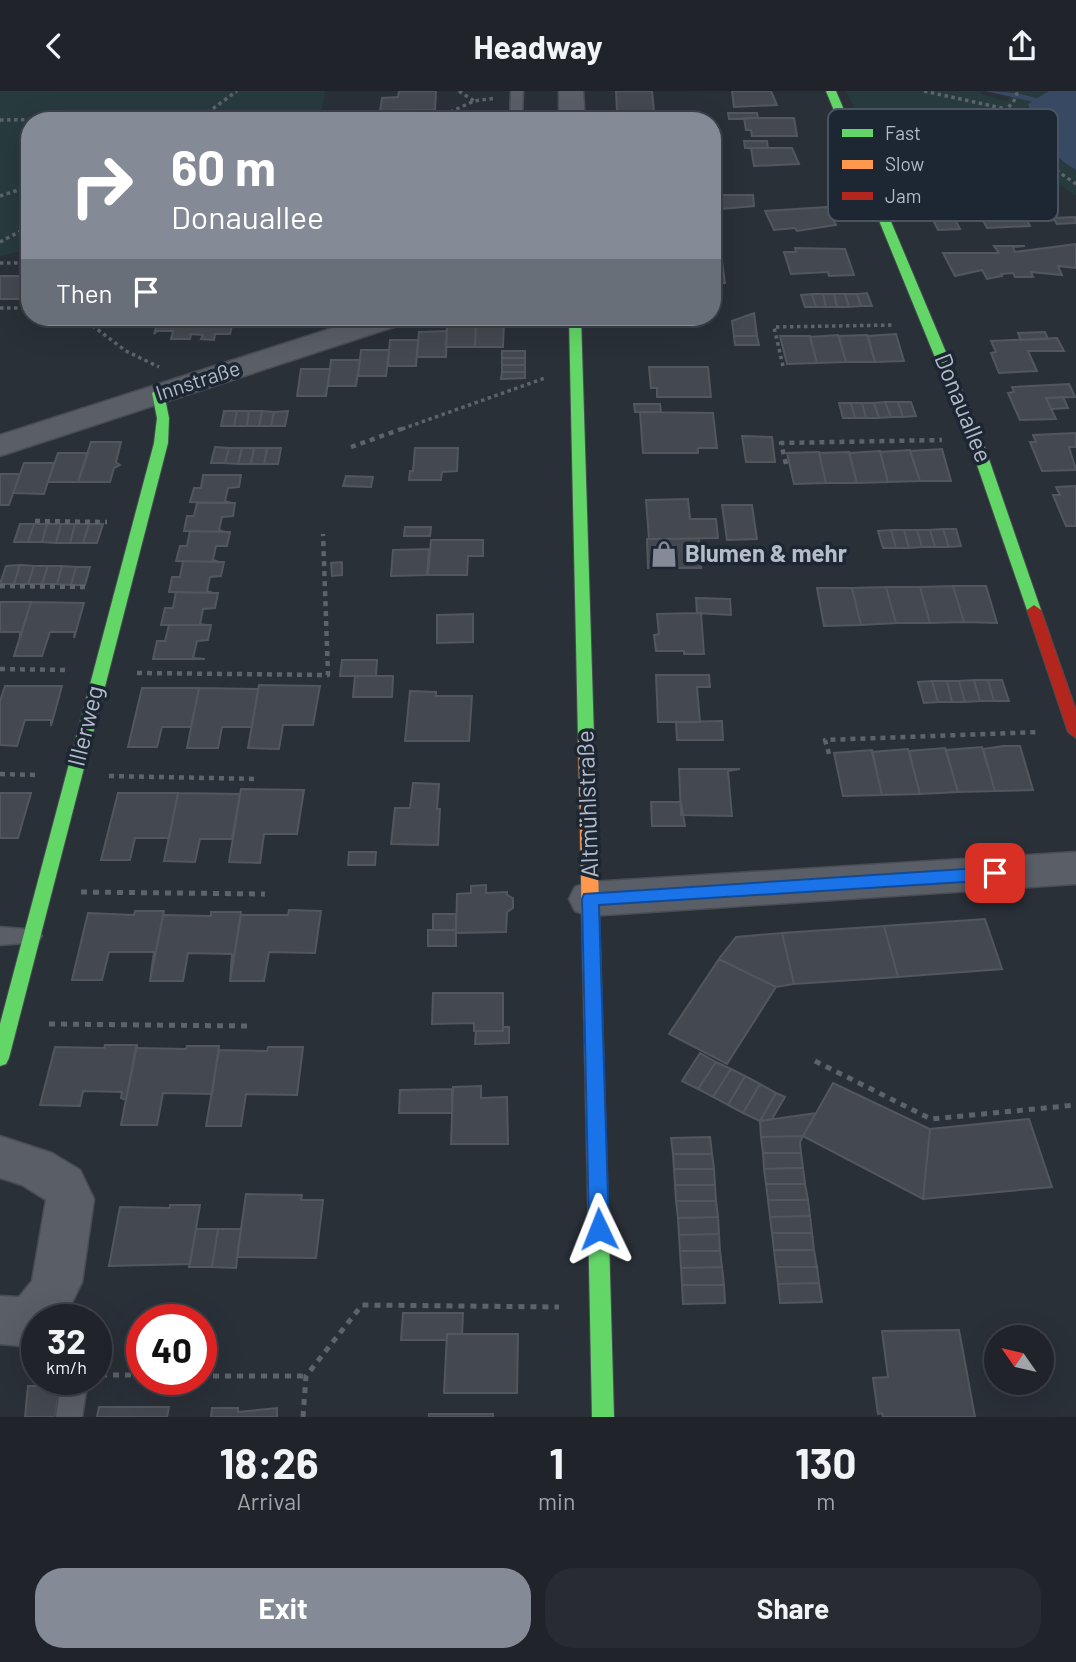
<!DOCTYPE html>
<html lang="en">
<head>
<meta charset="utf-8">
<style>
	body { margin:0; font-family:Barlow,sans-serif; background:#282c32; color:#f1f3f6; height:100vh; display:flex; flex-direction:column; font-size:26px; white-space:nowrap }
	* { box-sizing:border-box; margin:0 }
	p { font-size:23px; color:#a2a4a8 }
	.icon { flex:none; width:38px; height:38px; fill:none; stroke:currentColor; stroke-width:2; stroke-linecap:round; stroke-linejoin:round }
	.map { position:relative; height:1326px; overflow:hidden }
	.side { display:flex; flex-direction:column; background:#20242a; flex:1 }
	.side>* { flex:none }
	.top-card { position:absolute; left:21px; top:21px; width:700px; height:214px; border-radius:28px; box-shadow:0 7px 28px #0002,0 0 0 2px #3d4147; background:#848b96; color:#fff; overflow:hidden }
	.needle { width:46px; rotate:304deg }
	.fabs { position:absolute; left:984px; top:1234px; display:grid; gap:14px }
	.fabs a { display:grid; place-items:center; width:70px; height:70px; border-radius:50%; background:#20242a; box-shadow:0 7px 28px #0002,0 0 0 2px #3d4147; font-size:35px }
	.speed { position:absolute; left:21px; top:1213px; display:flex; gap:14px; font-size:35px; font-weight:700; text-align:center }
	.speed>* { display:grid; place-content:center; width:91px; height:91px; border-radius:50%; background:#20242a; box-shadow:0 7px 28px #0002,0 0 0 2px #3d4147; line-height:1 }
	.speed small { font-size:18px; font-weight:400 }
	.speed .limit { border:10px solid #d22; background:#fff; color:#111 }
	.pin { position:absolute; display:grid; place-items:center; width:60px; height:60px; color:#fff; margin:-30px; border-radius:14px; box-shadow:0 4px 10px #0006 }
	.me { position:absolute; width:77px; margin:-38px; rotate:358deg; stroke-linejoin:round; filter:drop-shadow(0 0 5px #0008) }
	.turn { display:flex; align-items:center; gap:24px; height:147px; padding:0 35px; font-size:32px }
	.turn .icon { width:91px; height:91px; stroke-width:2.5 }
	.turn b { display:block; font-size:49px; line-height:60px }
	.then { display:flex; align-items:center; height:66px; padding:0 35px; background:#0003; gap:14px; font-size:26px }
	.eta { display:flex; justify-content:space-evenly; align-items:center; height:119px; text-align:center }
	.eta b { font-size:42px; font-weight:700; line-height:49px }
	.cta { display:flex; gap:14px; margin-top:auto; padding:14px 35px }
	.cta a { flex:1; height:80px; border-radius:28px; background:#848b96; color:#fff; font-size:28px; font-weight:700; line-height:80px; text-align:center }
	.cta a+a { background:#282c32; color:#f1f3f6 }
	header { display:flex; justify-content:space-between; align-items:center; height:91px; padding:0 35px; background:#20242a; font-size:32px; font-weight:700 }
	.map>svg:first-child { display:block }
	.green { fill:#273a3e }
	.water { fill:#384963 }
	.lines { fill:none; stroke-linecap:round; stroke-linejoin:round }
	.stream { fill:#384963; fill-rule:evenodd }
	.building { fill:#444950; stroke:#52575f; stroke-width:2 }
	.lane-casing { stroke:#484c53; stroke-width:3 }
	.street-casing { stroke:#484c53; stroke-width:3 }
	.fast-casing { stroke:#484c53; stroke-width:2 }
	.slow-casing { stroke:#484c53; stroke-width:2 }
	.jam-casing { stroke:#484c53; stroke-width:2 }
	.path-far2 { stroke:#5d636a; stroke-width:3.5; stroke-dasharray:3.5 3.5; stroke-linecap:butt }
	.path-far1 { stroke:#5d636a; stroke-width:4.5; stroke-dasharray:5 5; stroke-linecap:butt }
	.path { stroke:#5d636a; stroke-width:5; stroke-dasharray:6 6; stroke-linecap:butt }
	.lane { fill:#5a5e66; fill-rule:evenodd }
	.street { fill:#5a5e66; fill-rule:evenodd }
	.fast { fill:#63d668; fill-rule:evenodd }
	.slow { fill:#ff974d; fill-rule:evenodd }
	.jam { fill:#b3261e; fill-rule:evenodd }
	.route { fill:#1a73e8; stroke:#114b97; stroke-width:2 }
	.labels { text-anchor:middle; stroke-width:7; stroke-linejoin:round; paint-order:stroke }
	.far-street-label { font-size:21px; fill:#b4bcc9; stroke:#1d2633 }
	.street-label { font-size:24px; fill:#b4bcc9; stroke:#1d2633 }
	.poi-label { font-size:24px; font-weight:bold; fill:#b4bcc9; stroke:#1d2633; text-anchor:start }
	.key { fill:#1d2633; stroke:#4a5360; stroke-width:2 }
	.key-label { font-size:19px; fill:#b4bcc9 }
</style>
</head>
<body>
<header><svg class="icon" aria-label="back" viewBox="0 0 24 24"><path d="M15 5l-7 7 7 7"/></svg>Headway<svg class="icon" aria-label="share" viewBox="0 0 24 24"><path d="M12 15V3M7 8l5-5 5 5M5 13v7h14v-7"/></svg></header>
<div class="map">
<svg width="1076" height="1326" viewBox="0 0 1076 1326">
	<rect width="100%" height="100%" fill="#2a3038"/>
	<!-- green -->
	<path class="green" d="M0,0H325L320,30H30V158L0,165Z
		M846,0H980L983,4L1007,10L1012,3L994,0H1076V105L1037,79L883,80Z"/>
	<!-- water -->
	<path class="water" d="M1049,0H1076V79L1065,72L1038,46L1028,13Z"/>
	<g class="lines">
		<!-- stream -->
		<path class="stream" d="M985,0C1001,0 1037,3 1048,14L1045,16L1038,12Z"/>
	</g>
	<!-- building -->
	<path class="building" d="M399,0H436L435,19L380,20L382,7L398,6Z
		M616,0H652L654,20H617Z
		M732,0H771L777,14L734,16Z
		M728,22H757L758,27L729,28Z
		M794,27L797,45H752L751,39H746L744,27Z
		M744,50H767L768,57H745Z
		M751,57H792L799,73L754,75Z
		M932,82L960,138L938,139L911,83Z
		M1002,84L1030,135L987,137L960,86Z
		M720,104H753L754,115L722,118Z
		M827,116L836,134L797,140L795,137L774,139L765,120Z
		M1075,126L1076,132L1057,133L1053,127Z
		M1076,153V177L1058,175L1062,184L1031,181L1033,186H1015L1013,182L1001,183L1002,185L987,188L982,179L955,185L943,162H999L994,155H1025L1013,156L1015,161Z
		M795,157L845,158L854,184L829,185L828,181L791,183L784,161H796Z
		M721,163L725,192H712V164Z
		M26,177H30V208H0V185H23Z
		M867,202L872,215H861L857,203Z
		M812,203L816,216H805L801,204Z
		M812,203H823L826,216H816Z
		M823,203H834L837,216H826Z
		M834,203H845L849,216H837Z
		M845,203H857L861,215L849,216Z
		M754,222L757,245H734L732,230Z
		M159,226H234L230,243H215L214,249L201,248L203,244L191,243L190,248H171L173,240H157L154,243Z
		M447,232H476L475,256H446Z
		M476,232H504L503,256H475Z
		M447,240L446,266H417L419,241Z
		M1045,241L1048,248L1021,249L1018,242Z
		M896,243L904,270L875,271L868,245Z
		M838,244L846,271L817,272L810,246Z
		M867,244L875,271H846L839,245Z
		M734,245H757L759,254H735Z
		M780,245H810L817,272L787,273Z
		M1057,247L1064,260H1028L1037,280L999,282L991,262L996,261L991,250Z
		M390,249H418L416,275H388Z
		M361,259H389L386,285H358Z
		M502,260H525V267H502Z
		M502,267H525V274H502Z
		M331,269H360L356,295H328Z
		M502,274H525V281H502Z
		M649,276H708L711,306H657V297H651Z
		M301,278H330L326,305H297Z
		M502,281H525V287L501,288Z
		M1069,293L1075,306L1046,307L1056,328L1020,329L1008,302L1014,301L1012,296Z
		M1063,306L1068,317L1051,318L1046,307Z
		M885,311L891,326L879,327L874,312Z
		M885,311H898L903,326H891Z
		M898,311H911L916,325L903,326Z
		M839,312H851L855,327H843Z
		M851,312H862L866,327H855Z
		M862,312H874L879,327H866Z
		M634,313H660L661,321H635Z
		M224,320H237L234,335H221Z
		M237,320H249L247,335H234Z
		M249,320H262L259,335H247Z
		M262,320L274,321L271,335H259Z
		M288,320L285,335H271L274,321Z
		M640,321L713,322L717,357H698V362H643Z
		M1076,342V356H1069L1076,379L1042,380L1030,351H1036L1033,344Z
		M742,345L772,346L775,371H746Z
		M91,351H121L116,371L120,374L114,377L110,391H78Z
		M215,356L229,357L225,372H211Z
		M229,357H242L238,373L225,372Z
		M242,357H254L251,373H238Z
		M254,357H267L264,373H251Z
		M267,357H281L278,373H264Z
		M415,357H458L457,380L442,381L441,389H409L410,380H413Z
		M942,358L951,390H920L910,360Z
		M910,359L920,390L888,391L880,361Z
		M880,360L888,391L857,392L849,362Z
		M819,361L826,392L794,393L787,362Z
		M849,361L857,392H826L819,362Z
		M58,362H88L78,391H48Z
		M24,372H54L44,403L13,402Z
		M0,383H20L9,414H0Z
		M203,384H241L239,396L228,397L225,410L231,412L190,411L194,397H201Z
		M346,385L373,386L371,396L343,395Z
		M1076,395V435H1066L1053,404H1060L1056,396Z
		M688,408L690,428H716L718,447L649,448L646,409Z
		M197,412H235L233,425L222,426L219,439L225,441L184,440L187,425H194Z
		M722,414H752L757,448L727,449Z
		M20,433H34L28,451H14Z
		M34,433H47L42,451H28Z
		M47,433H61L56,452L42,451Z
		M61,433H75L70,452H56Z
		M75,433H89L83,452H70Z
		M89,433H103L97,452H83Z
		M405,436H431L430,445H404Z
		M943,438H956L961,455L949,456Z
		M943,438L949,456H935L930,439Z
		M891,439L896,457H883L878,440Z
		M891,439H904L909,457H896Z
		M904,439H917L922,456L909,457Z
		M917,439H930L935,456H922Z
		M190,440L230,441L227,455H216L213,469L219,471L176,470L180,455H187Z
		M647,448H699L701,477H648Z
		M431,449H483V465H468L467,484H428Z
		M429,458L427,484L391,485L393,459Z
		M183,470L224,471L221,485L210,486L207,500L213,502L169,501L172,486H180Z
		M342,471V484L332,485L331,472Z
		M20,474L14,493H0L6,475Z
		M20,474L34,475L28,493H14Z
		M34,475H48L42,493H28Z
		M48,475H62L57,493H42Z
		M62,475L76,476L71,494L57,493Z
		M76,476H90L85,494H71Z
		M953,495H986L997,532L964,531Z
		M953,495L964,531L930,532L920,496Z
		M886,496H920L930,532H896Z
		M886,496L896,532L861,534L852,497Z
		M817,497H852L861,534L824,535Z
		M176,501L218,502L215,517L203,518L200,533L206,534H161L165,517H173Z
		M696,507L730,508L731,524L697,522Z
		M0,511H31L20,547V541H0Z
		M31,511L84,512L74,547L75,541H50L42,565H14Z
		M697,522H701L704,563H684V560H656L654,544L659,543L657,523Z
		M473,523V551L437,552V524Z
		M169,534H211L208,549L197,550L193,567L205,568H153L157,550H165Z
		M342,569H377L376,585H340Z
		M656,584H709L710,596H697L700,631H658Z
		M355,585H393L392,606H353Z
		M974,589H988L994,610H980Z
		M974,589L980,610L965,611L959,590Z
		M988,589H1002L1009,610H994Z
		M932,590L938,611L924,612L918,591Z
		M932,590H947L952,611H938Z
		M947,590H959L965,611H952Z
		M259,594L320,595L313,634H283L279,658L248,657Z
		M5,595H62L51,635V629H25L17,655L0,654V610Z
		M142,597H199L191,636H162L157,656H128Z
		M199,597L258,598L252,636H222L218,657H187Z
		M410,600L436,601V605H472L469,650H405Z
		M722,630L723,649H677L676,631Z
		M1003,655H1020L1033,699L995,700L983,658Z
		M982,656L995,700L958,701L946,659Z
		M945,657L958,701L920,703L909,660Z
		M908,658L920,703L882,704L872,661Z
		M872,659L882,704L843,705L834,662Z
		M679,678H740L728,680L732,725L681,724Z
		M413,692L439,693L437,718H440L438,754L391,753L395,717H410Z
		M241,698L304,699L297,743H264L260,772L229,771Z
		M0,702H31L18,747H0Z
		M118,702H178L169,747H135L130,769H101Z
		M178,702L240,703L232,748H200L195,771L164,770Z
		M651,711H681L685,735H652Z
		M349,761H376L375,774H348Z
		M486,794V802L507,801V804L513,807V817L507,821L506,841L456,842L457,803L471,802V795Z
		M289,819L321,820L315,862L269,861L264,890H230L241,824H288Z
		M135,820H164L150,890L154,861H109L102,889H72L88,822L134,824Z
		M211,821H241L230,891L232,863L188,862L183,890H150L163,824L211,825Z
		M433,823H456V839H433Z
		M985,828L1002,878L898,886L884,835Z
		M884,835L898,886L794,893L782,842Z
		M428,839H456V855H428Z
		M782,842L794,893L776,896L719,868L736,846Z
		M719,868L776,896L727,973L669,943Z
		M433,902H503V940H474V932L432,933Z
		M503,936H509V952L475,953L476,940H503Z
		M105,954H137L126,1009L121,1007L122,1001L83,1000L80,1015L40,1014L55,956L104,957Z
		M187,955H219L212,1003L163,1002L157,1034H121L136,957L186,958Z
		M268,956H303L297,1004L246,1003L241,1035H206L219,959L267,960Z
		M700,962L716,971L698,998L682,990Z
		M716,971L731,978L713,1006L698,998Z
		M731,978L745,985L728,1014L713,1006Z
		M745,985L760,993L743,1022L728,1014Z
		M833,992L930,1038L923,1108L803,1045Z
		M760,993L776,1002L760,1030L743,1022Z
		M481,995V1007L507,1006L508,1053H451L453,996Z
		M452,998V1022H399L400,999Z
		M776,1002L785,1006L772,1028L760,1030Z
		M816,1022L803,1045L761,1046L760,1030Z
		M1029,1028L1052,1096L923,1108L930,1038Z
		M803,1045L800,1051L801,1062H763L761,1046Z
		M710,1046L712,1063H673L671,1047Z
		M763,1062H801L803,1077L764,1078Z
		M673,1063H712L714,1078H674Z
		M790,1077H803L805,1093H766L764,1078Z
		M674,1078H714L715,1094H675Z
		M766,1093H805L808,1109H768Z
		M675,1094H715L716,1110H676Z
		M246,1103L302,1104L301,1109H323L316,1167L237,1166Z
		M768,1109H808L810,1125L770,1126Z
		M676,1110H716L718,1126L678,1127Z
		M170,1114H200L190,1173L109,1175L120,1116L170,1117Z
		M810,1125L812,1142H772L770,1126Z
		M718,1126L719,1143L679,1144L678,1127Z
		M196,1138H218L212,1176H189Z
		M218,1138H241L236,1177L212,1176Z
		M772,1142H812L814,1159H774Z
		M719,1143L720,1160H680L679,1144Z
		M774,1159H814L817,1176H776Z
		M680,1160H720L722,1176L681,1177Z
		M722,1176L724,1194H682L681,1177Z
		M776,1176H817L819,1192L778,1193Z
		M819,1192L822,1211L780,1212L778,1193Z
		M682,1194H724L725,1212L683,1213Z
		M403,1222H463L462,1243H447V1249H401Z
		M959,1239L975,1326H883L882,1322L878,1323L873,1287L888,1286L882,1240Z
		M447,1243H518L517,1302H444Z
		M28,1295H60L55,1326H25Z
		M99,1316H169L167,1326H97Z
		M212,1317H238V1321L277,1317V1326H211Z
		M429,1323H493V1326H429Z"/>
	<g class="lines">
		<defs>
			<path id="lane" d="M511,0H523L522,30H510Z
				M0,836L38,839L42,845L38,851L0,854Z
				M62,1288H88L82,1326H56Z"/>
			<path id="street" d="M559,0H583L585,30H559Z
				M367,226H411L406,232L0,365V344Z
				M1076,761V793L590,825L575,820L569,808L575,796L590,791Z
				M0,1045L52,1062L80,1079L94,1108L82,1191L64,1228H37V1250L22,1255L0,1253V1205L19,1206L32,1190L46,1109L22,1094L0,1087Z"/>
			<path id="fast" d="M826,0H836L980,342L1041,519L1039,523L1034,524L1027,519L966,342Z
				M569,226H581L594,646L586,652L578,646Z
				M158,298L164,302L169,327L168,352L9,967L6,973L0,975V933L154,352L157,327L152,302Z
				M597,1067L604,1070L607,1076L614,1326H592L587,1076L590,1070Z"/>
			<path id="slow" d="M586,640L594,646L607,1076L604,1082L597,1085L590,1082L587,1076L578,646Z"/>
			<path id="jam" d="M1034,514L1041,519L1076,619V647L1068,641L1027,519Z"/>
		</defs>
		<!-- lane casing -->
		<use href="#lane" class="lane-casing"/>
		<!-- street casing -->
		<use href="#street" class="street-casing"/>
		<!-- fast casing -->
		<use href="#fast" class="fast-casing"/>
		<!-- slow casing -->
		<use href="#slow" class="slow-casing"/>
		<!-- jam casing -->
		<use href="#jam" class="jam-casing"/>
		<!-- path-far2 -->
		<path class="path-far2" d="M459,0L474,10
			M924,0L1006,18
			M0,29L201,26L300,30
			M196,30L237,0
			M431,30L474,10L496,7
			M1016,51L1076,93
			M887,63L1016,51L1014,32L1006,18L1013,12L1018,0
			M0,105L30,95
			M0,151L30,135
			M0,172H30
			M0,217H30
			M81,226L126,260L159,276
			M783,275L774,236L895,234
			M402,338L545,287"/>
		<!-- path-far1 -->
		<path class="path-far1" d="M351,356L407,336
			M786,373L781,352L942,349
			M35,430L107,431
			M0,495L90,496
			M0,578L66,579
			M137,582L328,584L323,443
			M829,663L825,649L1040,641
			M0,683L38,684
			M109,685L259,688"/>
		<!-- path -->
		<path class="path" d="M81,801L265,803
			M49,933L248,935
			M815,970L931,1028L1076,1014
			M101,1284H142
			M201,1285H306
			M303,1326L306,1285L362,1214L559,1216"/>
		<!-- lane -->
		<use href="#lane" class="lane"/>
		<!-- street -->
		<use href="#street" class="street"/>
		<!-- fast -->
		<use href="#fast" class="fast"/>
		<!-- slow -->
		<use href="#slow" class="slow"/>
		<!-- jam -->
		<use href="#jam" class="jam"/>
	</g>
	<!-- route -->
	<path class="route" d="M995,776L1001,778L1004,782L1001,787L995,789L599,814L609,1138L606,1145L599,1148L592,1145L589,1138L582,808L584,803Z"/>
	<!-- icons -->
	<defs>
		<symbol id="shop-bare" viewBox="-9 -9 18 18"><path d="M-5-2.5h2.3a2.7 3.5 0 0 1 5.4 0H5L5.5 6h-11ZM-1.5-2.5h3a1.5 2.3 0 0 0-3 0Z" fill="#848b96" stroke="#1d2633" stroke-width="2.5" paint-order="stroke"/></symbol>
	</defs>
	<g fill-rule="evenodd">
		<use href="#shop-bare" x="645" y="444" width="38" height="38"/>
	</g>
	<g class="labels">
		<!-- far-street labels -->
		<g class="far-street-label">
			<text transform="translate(198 290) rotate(-18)" y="7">Innstraße</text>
		</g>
		<!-- street labels -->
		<g class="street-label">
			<text transform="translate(963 317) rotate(68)" y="8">Donauallee</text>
			<text transform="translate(86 635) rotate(-76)" y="8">Illerweg</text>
			<text transform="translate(588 713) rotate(-92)" y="8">Altmühlstraße</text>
		</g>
		<!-- poi labels -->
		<g class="poi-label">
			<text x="685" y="471">Blumen &amp; mehr</text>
		</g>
	</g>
	<!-- legend -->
	<rect x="828" y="18" width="230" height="112" rx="10" class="key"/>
	<rect x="842" y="38" width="31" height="8" fill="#63d668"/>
	<rect x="842" y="69" width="31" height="9" fill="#ff974d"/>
	<rect x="842" y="101" width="31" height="8" fill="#b3261e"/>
	<g class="key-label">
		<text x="885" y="49">Fast</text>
		<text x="885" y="80">Slow</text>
		<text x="885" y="112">Jam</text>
	</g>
</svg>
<div class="fabs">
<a><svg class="needle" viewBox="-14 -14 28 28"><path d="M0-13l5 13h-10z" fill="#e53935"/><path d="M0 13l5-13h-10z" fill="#a2a4a8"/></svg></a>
</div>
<div class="speed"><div>32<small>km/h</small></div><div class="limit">40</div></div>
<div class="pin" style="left:995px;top:782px;background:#d93025"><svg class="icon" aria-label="arrive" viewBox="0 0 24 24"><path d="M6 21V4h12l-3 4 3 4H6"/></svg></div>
<svg class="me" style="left:599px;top:1138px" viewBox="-20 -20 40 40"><path d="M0-17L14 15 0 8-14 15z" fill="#1a73e8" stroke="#fff" stroke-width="4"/></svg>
<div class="top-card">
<div class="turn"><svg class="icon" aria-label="right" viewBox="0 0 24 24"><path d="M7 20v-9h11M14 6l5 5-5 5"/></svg><div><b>60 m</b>Donauallee</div></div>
<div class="then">Then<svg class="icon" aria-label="arrive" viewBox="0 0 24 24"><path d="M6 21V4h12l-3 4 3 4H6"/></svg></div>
</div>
</div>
<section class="side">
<div class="eta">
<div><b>18:26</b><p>Arrival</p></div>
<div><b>1</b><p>min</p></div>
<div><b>130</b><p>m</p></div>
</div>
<div class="cta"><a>Exit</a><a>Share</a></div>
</section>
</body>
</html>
